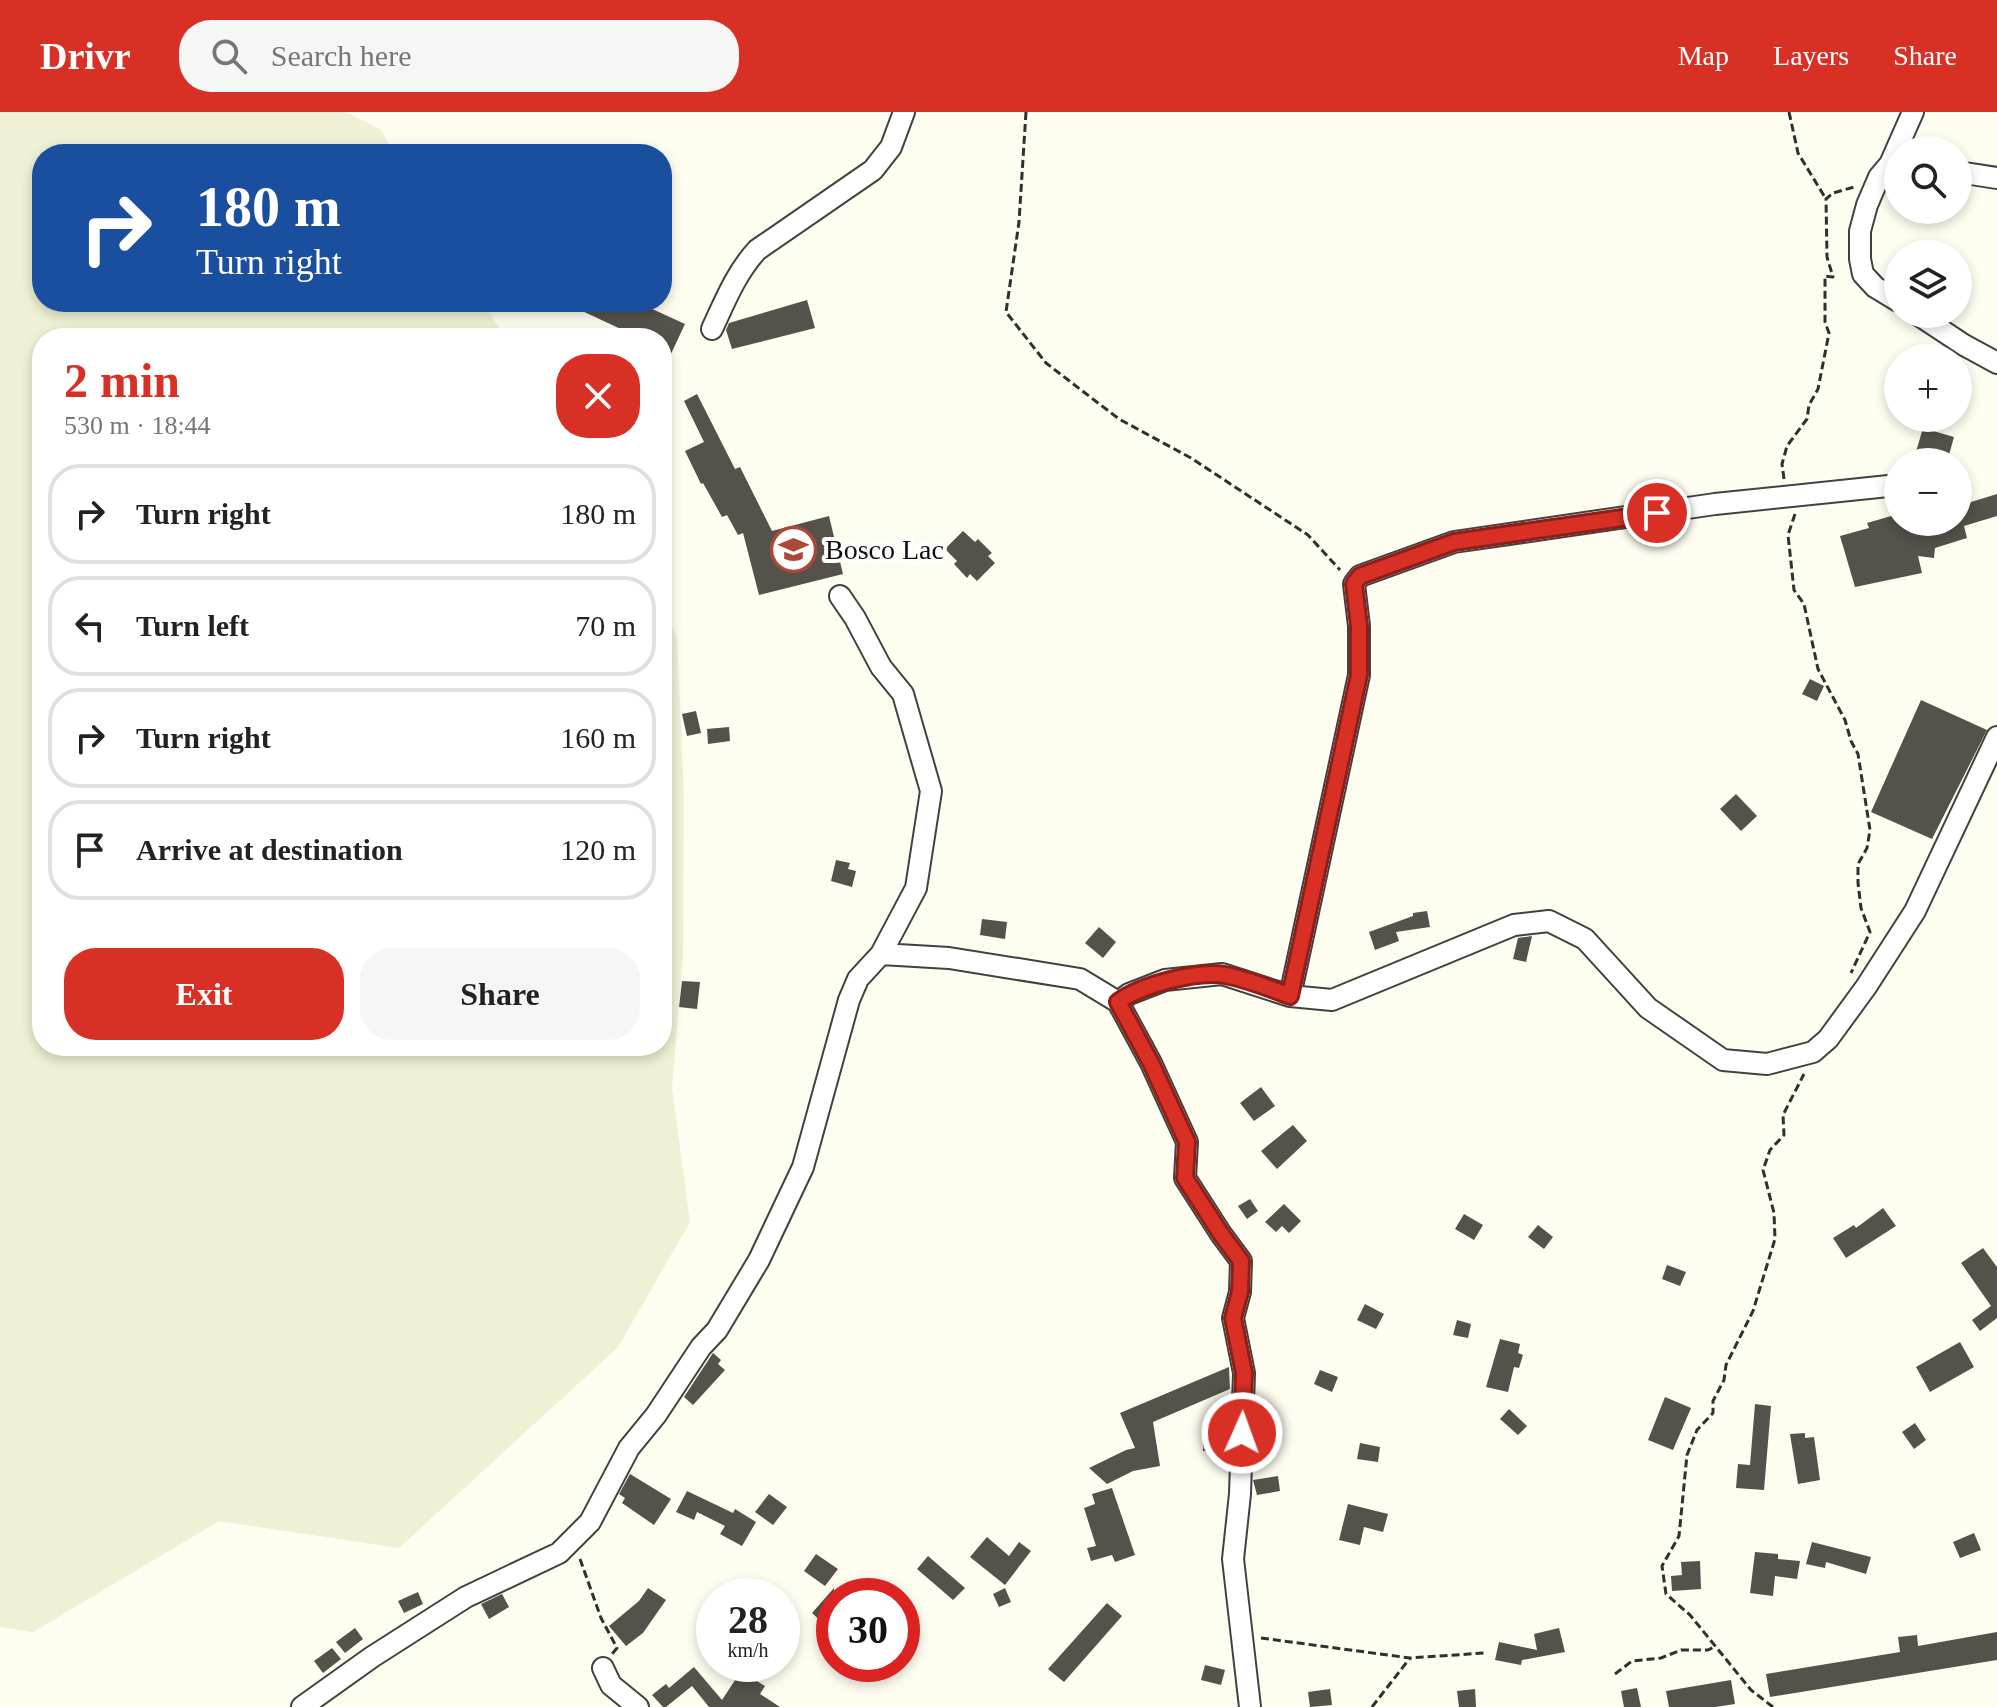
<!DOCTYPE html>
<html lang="en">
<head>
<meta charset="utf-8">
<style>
	body { margin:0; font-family:Georgia,serif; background:#f6f6f6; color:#222; height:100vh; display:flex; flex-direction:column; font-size:30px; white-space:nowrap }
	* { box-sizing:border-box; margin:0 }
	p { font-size:26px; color:#767676 }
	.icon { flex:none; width:44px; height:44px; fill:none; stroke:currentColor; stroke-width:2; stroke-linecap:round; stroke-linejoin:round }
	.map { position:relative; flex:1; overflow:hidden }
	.sheet { position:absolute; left:32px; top:216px; width:640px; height:728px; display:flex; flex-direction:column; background:#fff; border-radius:32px; box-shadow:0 4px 12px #0003 }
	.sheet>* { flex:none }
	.banner { position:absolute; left:32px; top:32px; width:640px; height:168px; border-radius:32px; box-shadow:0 4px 12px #0003; background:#1a4fa0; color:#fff; overflow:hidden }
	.buttons { position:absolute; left:1884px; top:24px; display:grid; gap:16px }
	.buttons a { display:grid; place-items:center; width:88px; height:88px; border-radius:50%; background:#fff; box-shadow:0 4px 12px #0003; font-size:40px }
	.speed { position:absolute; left:696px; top:1466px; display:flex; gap:16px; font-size:40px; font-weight:700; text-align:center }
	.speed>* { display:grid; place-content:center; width:104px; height:104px; border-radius:50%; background:#fff; box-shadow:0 4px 12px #0003; line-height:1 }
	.speed small { font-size:20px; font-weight:400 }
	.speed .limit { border:12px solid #d22; background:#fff; color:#111 }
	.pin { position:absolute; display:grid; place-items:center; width:68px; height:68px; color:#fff; margin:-34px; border:4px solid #fff; border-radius:50%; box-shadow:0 2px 8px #0007 }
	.me { position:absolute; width:88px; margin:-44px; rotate:2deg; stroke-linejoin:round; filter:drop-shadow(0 0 6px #0008) }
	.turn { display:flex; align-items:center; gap:28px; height:168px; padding:0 32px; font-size:36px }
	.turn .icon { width:104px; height:104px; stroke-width:2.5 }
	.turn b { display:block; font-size:56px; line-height:68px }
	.round { display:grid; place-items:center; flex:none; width:84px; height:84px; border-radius:32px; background:#f6f6f6 }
	.head { display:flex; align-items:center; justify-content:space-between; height:136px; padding:0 32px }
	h1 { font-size:48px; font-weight:800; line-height:60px; color:#d93025 }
	.cta { display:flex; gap:16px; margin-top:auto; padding:16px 32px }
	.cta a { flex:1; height:92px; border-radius:32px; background:#d93025; color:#fff; font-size:32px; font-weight:800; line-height:92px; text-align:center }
	.cta a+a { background:#f6f6f6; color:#222 }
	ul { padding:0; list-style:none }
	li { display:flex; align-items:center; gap:24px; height:100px; margin:0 16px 12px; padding:0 16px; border:4px solid #e0e0e0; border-radius:32px }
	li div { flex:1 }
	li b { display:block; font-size:30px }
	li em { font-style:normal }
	header { display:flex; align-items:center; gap:48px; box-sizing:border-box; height:112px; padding:0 40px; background:#d93025; color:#fff }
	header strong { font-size:38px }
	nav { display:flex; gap:44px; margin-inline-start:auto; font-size:28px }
	.search { width:560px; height:72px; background:#f6f6f6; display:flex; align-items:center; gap:20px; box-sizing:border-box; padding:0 28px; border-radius:32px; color:#767676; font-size:30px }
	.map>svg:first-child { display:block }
	.farmland { fill:#eef1d3 }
	.building { fill:#55514b }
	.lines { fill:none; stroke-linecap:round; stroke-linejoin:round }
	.minor-casing { stroke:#414141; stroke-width:24 }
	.path { stroke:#303030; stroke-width:3; stroke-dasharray:8 4; stroke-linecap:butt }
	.minor { stroke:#fff; stroke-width:20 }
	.route-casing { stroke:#8d1f18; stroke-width:20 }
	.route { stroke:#d93025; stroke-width:14 }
	.labels { text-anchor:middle; stroke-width:8; stroke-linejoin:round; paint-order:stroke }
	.poi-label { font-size:28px; fill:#0e0e0e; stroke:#fff; text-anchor:start }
</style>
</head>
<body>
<header>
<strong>Drivr</strong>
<div class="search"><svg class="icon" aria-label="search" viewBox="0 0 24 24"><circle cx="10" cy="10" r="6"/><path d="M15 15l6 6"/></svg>Search here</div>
<nav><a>Map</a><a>Layers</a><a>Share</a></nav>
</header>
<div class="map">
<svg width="1997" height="1595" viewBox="0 0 1997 1595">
	<rect width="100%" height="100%" fill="#fdfdf0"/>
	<!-- farmland -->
	<path class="farmland" d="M0,0H346L380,17L395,42H42V190H483L505,226H42V934H662V498L677,525L684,686L683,842L672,976L690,1110L618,1235L399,1436L219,1409L33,1520L0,1515Z"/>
	<!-- building -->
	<path class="building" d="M807,188L815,216L732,237L726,218L729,211Z
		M563,190H637L685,212L662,261V226H640Z
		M697,282L735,357L740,355L772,419L829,404L843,462L759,483L743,421L738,423L727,403L722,405L703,371L701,372L685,339L704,330L684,289Z
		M1923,316L1954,325L1947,350L1915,343Z
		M1997,382V404L1964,414L1967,426L1935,436L1934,446L1918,444L1922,461L1855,475L1840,424L1869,416L1867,411L1898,402V410H1958V394Z
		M963,419L975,430L978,427L992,441L988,444L995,451L977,469L970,462L967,466L954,452L957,449L945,437Z
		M1810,567L1824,574L1817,589L1802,582Z
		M1921,588L1987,618L1932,727L1871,700Z
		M696,599L701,621L687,624L682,602Z
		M729,615L730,629L708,632L707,617Z
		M1736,682L1757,704L1741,719L1720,697Z
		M836,748L850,751L848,757L856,759L852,775L831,769Z
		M1427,799L1430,815L1396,820L1399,829L1375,838L1369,820L1413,804V801Z
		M982,807L1007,810L1005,827L980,823Z
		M1099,815L1116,830L1103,846L1085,831Z
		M1532,824L1526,850L1513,847L1518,826Z
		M682,869L700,870L697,897L679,895Z
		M1261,975L1275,994L1254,1009L1240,991Z
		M1293,1013L1307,1029L1277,1057L1261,1039Z
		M1250,1087L1258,1099L1247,1107L1238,1094Z
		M1284,1092L1301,1109L1289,1121L1282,1114L1276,1120L1265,1110Z
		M1883,1096L1896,1114L1846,1146L1833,1126L1854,1113L1856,1116Z
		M1464,1102L1483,1113L1474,1128L1455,1117Z
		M1538,1113L1553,1125L1544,1137L1528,1125Z
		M1983,1136L1997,1155V1206L1980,1219L1972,1208L1991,1194L1961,1151Z
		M1667,1153L1686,1160L1680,1174L1662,1167Z
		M1365,1192L1384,1202L1376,1217L1357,1208Z
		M1457,1208L1471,1212L1468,1226L1453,1223Z
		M1500,1227L1520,1232L1518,1241L1523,1243L1519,1256L1514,1255L1508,1280L1486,1275Z
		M1960,1230L1974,1255L1930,1280L1916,1255Z
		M713,1241L721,1248L718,1252L725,1258L693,1293L684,1285Z
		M1229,1255L1230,1277L1153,1310L1160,1354L1133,1359L1107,1372L1089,1356L1126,1338L1135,1336L1120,1301Z
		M1320,1258L1338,1265L1332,1280L1314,1272Z
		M1665,1285L1691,1296L1673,1338L1648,1328Z
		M1755,1292L1771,1294L1764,1378L1736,1376L1738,1352L1750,1353Z
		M1509,1297L1527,1314L1518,1323L1500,1307Z
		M1915,1311L1926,1328L1914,1337L1902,1320Z
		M1805,1321V1326L1814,1325L1820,1368L1798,1372L1790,1322Z
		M1218,1322L1219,1338L1203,1339V1323Z
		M1360,1331L1380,1335L1378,1350L1357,1347Z
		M630,1362L671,1387L654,1413L622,1391L625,1386L619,1382Z
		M1278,1364L1280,1379L1257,1383L1253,1368Z
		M1112,1376L1135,1443L1115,1450L1112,1443L1091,1449L1087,1436L1096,1434L1084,1396L1095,1392L1092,1382Z
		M687,1379L733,1401L735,1397L756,1410L742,1434L720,1422L725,1414L697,1400L694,1408L676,1400Z
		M769,1382L787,1395L773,1413L755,1400Z
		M1348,1392L1388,1402L1383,1420L1364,1415L1360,1433L1339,1428Z
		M1974,1421L1981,1438L1960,1446L1953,1430Z
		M987,1425L1009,1444L1019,1430L1031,1439L1005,1473L970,1445Z
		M1812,1430L1871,1445L1866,1462L1826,1450L1825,1456L1806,1452Z
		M1755,1440L1778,1442V1447L1800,1449L1797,1467L1775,1464L1773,1484L1750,1481Z
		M816,1442L838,1457L825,1474L804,1459Z
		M928,1444L965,1476L953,1488L917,1457Z
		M1700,1449L1701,1477L1672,1479L1671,1464L1682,1463L1681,1450Z
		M648,1476L666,1488L643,1521L626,1534L609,1514L639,1489Z
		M834,1476V1521L812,1501Z
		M1005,1476L1011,1490L999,1495L993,1482Z
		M418,1480L423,1492L404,1501L398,1489Z
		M502,1482L509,1495L489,1507L481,1492Z
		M1107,1491L1122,1504L1064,1570L1048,1557Z
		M355,1516L363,1527L345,1541L336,1530Z
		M1559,1516L1565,1540L1522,1548L1521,1553L1495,1548L1499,1530L1537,1538L1534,1522Z
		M1997,1520V1548L1770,1585L1766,1562L1900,1540L1898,1525L1917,1523L1918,1534Z
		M332,1536L341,1547L323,1561L314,1549Z
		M1205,1553L1225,1558L1221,1573L1201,1568Z
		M694,1555L722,1588L741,1559L765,1574L760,1582L780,1595H709L692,1574L666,1595H663L652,1583L666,1572L669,1576Z
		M1731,1568L1735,1592L1715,1595H1669L1666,1579Z
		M1637,1576L1641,1595H1624L1621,1579Z
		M1330,1577L1332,1593L1310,1595L1308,1580Z
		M1475,1577L1476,1595H1459L1457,1579Z"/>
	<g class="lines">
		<defs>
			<path id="minor" d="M1958,60L1997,66
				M1898,189L1875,175L1863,162L1860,147V119L1867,93L1879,65L1890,52L1913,0
				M1917,202L1964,233L1997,251
				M712,217C725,189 736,161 757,138L873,58L891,35L904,0
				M881,842L949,846L1080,867L1118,890L1129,882L1165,868L1222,862L1290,884L1332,888L1514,813L1549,809L1585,827L1648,896L1723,948L1767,952L1813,940L1828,927L1866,875L1915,799L1997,625
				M1290,884L1359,563V514L1354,472L1360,464L1454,430L1715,392L1898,373
				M1118,890L1151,951L1187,1030L1185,1066L1221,1122L1241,1149L1240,1180L1233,1206L1244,1261L1240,1382L1233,1447L1250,1595
				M603,1556L611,1573L638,1595
				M302,1595L372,1545L466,1485L559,1441L590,1410L629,1336L656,1303L701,1235L717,1218L759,1148L803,1055L849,888L858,867L881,842L916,776L931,679L903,582L881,555L855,506L840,484"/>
		</defs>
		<!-- minor casing -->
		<use href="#minor" class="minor-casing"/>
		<!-- path -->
		<path class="path" d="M1026,0L1019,110L1006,200L1046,251L1119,307L1191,346L1308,423L1340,458
			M1789,0L1798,41L1826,87
			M1784,367L1782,352L1787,334L1807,307L1809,293L1818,277L1829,221L1825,210V164L1833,165L1827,145L1826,87L1833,81L1854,75
			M1795,402L1788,423L1794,478L1804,492L1818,557L1845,608L1851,629L1858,642L1870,718L1867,736L1858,752V771L1861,796L1870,820L1851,861
			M580,1447L601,1506L617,1536L612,1542
			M1261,1526L1410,1546L1484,1541
			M1615,1562L1632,1549L1661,1546L1681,1538H1708L1716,1534
			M1372,1595L1410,1546
			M1773,1595L1751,1578L1690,1503L1666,1482L1662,1454L1679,1424L1687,1343L1697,1318L1713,1301V1289L1724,1268L1726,1253L1753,1199L1775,1127L1774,1101L1763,1058L1770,1038L1784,1023L1783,1003L1804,962"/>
		<!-- minor -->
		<use href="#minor" class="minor"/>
	</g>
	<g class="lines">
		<defs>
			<path id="route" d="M1242,1321L1244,1261L1233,1206L1240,1180L1241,1149L1221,1122L1185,1066L1187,1030L1151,951L1118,890C1141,873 1197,858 1225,863C1247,867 1269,876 1290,884L1359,563V514L1354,472L1360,464L1454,430L1657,401"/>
		</defs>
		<!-- route casing -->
		<use href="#route" class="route-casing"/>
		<!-- route -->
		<use href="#route" class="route"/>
	</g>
	<!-- icons -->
	<defs>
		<symbol id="school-ring" viewBox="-11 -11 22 22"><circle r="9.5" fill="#fff" stroke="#ad4736" stroke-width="1.5"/><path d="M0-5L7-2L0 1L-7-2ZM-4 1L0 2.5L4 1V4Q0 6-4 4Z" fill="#ad4736"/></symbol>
	</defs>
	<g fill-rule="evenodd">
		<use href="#school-ring" x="768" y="412" width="51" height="51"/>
	</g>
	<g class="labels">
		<!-- poi labels -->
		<g class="poi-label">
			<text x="825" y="447">Bosco Lac</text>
		</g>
	</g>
</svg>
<div class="buttons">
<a><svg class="icon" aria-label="search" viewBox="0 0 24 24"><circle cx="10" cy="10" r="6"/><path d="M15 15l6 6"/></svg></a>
<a><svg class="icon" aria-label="layers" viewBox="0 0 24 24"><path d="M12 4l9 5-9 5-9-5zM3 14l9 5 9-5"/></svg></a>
<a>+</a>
<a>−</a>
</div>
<div class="speed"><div>28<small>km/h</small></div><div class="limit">30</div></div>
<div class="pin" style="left:1657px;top:401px;background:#d93025"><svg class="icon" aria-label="arrive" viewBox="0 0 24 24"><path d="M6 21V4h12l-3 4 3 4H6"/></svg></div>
<svg class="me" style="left:1242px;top:1321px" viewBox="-20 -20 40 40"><circle r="17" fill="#d93025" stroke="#fff" stroke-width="3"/><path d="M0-11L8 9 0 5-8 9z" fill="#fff"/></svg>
<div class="banner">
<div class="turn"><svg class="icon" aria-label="right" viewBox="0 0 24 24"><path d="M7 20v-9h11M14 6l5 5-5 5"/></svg><div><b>180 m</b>Turn right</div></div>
</div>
<section class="sheet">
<div class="head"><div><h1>2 min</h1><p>530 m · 18:44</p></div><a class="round" style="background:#d93025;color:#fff"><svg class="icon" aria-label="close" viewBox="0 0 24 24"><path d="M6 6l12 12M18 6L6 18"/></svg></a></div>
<ul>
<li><svg class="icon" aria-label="right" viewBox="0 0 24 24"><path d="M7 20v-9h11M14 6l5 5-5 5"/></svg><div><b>Turn right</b></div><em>180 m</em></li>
<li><svg class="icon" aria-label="left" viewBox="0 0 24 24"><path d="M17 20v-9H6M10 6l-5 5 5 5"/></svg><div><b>Turn left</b></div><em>70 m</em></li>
<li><svg class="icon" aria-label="right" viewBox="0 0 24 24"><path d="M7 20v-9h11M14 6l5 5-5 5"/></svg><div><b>Turn right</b></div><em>160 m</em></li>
<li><svg class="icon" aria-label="arrive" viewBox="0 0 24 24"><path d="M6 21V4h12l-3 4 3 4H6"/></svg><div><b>Arrive at destination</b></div><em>120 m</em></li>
</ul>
<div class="cta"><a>Exit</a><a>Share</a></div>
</section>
</div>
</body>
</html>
